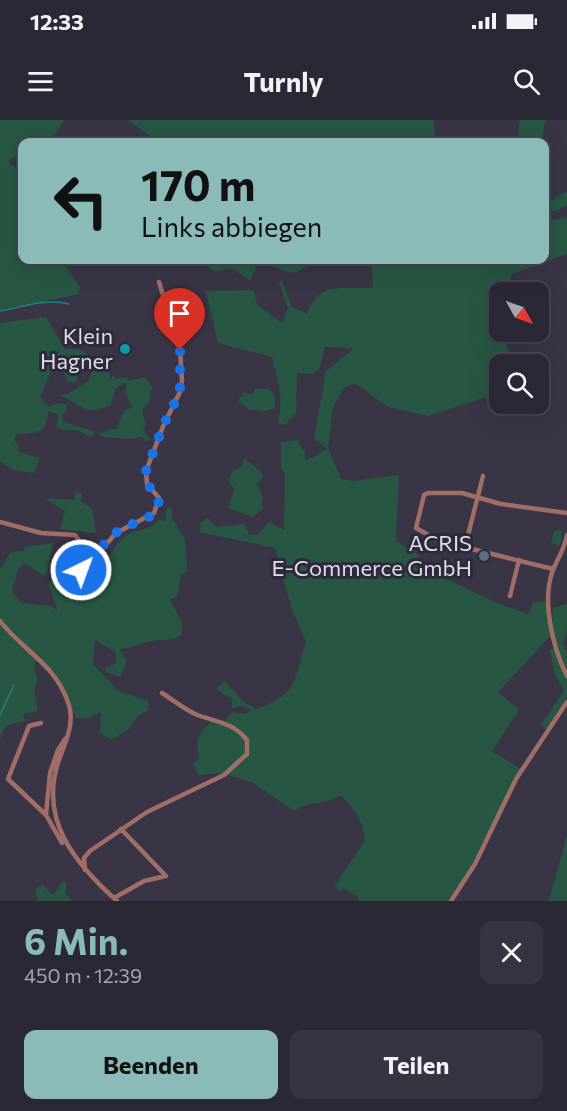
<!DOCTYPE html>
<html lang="de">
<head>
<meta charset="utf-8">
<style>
	body { margin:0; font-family:Commissioner,sans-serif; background:#373441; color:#f1f3f6; height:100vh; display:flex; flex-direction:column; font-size:22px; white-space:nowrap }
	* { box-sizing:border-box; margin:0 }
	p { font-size:20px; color:#a6a6ad }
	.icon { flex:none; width:33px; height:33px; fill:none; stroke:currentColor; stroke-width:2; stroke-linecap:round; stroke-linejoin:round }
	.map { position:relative; height:781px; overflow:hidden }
	.drawer { display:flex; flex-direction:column; background:#2b2835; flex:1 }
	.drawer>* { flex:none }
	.top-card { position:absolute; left:18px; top:18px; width:531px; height:126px; border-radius:12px; box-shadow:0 6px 24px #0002,0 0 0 2px #474450; background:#8bbbb9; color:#111; overflow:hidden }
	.needle { width:39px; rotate:130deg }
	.fabs { position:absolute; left:489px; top:162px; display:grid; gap:12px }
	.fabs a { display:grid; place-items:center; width:60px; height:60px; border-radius:12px; background:#2b2835; box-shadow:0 6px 24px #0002,0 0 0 2px #474450; font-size:30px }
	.pin { position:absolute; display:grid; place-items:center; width:51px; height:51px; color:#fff; margin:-62px -26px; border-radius:50% 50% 50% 0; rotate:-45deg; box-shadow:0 0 6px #0007 }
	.pin .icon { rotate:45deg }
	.me { position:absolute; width:66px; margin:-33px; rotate:42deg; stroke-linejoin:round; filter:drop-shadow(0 0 4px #0008) }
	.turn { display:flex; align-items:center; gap:21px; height:126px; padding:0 24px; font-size:27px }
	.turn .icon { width:78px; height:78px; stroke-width:2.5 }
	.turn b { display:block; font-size:42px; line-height:51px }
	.round { display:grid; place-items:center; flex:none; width:63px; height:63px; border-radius:12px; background:#373441 }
	.headline { display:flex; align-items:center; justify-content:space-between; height:102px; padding:0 24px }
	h1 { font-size:36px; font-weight:700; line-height:45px; color:#8bbbb9 }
	.primary-button { display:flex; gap:12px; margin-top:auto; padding:12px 24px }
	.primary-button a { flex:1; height:69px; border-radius:12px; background:#8bbbb9; color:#111; font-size:24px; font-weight:700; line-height:69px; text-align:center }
	.primary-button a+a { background:#373441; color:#f1f3f6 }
	.status { display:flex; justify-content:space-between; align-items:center; height:42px; padding:0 30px; background:#2b2835; direction:ltr }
	.status svg { height:16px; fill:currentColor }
	header { display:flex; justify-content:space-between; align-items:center; height:78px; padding:0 24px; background:#2b2835; font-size:27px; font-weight:700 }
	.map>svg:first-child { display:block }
	.green { fill:#275742 }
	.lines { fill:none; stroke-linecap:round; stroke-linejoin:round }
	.stream { stroke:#218085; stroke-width:1.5 }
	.minor { stroke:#a06e66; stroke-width:4.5 }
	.route { stroke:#1a73e8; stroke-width:10; stroke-dasharray:0 18 }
	.culture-dot { fill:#0f9aa8; stroke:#2e2a3d; stroke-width:2 }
	.service-dot { fill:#5c6f8a; stroke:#2e2a3d; stroke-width:2 }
	.labels { text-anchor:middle; stroke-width:6; stroke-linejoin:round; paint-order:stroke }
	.poi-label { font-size:22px; fill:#dfdde9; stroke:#2e2a3d; text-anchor:end }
</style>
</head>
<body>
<div class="status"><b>12:33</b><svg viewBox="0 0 49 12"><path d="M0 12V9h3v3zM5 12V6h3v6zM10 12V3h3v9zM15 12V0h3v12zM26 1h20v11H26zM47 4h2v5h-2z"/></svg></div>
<header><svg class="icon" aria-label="menu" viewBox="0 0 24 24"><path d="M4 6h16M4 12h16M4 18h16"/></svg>Turnly<svg class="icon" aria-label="search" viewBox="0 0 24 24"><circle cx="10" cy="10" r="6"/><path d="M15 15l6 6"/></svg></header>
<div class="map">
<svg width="567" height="781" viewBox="0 0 567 781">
	<rect width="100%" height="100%" fill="#393547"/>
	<!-- green -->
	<path class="green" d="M0,0H64L50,22H22V31L8,42L22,53V140H62L80,167L79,174L0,191Z
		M128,0H433L436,22H158Z
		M520,0H546L541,22H522L518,12Z
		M567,71V85L557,91H546L549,82Z
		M567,97V134L512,154L506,172H500L499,192L496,203L510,234V244H500L499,267L495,274L428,296L388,287L355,263L344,268L333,287L328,328L341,359L354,361L399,355L396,421L419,435L414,444L499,484L528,494L534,482H548L550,516L498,572L519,590L492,631L521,649L464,759L448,781H359L357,776L344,768L340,772L335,766L365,720C363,700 354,688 340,675C323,687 313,678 294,691L252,662L221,653L199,655L193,644L200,638C194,623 199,612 211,602L224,603L233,592L245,594L251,590L242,586L232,588V579L216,569L225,561L241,580L256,589C299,575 293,561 306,522L292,490L275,428L199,412L201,402L208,398L216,407L244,404L250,415H257L269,402L284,410L285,354L281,348V322L297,320L305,333V341L328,329L314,319L326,251L354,228L325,227L319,250L312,254L297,253L296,293L285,305L278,303C284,280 278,260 272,237L218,223L206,171L254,170L257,185L282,203L288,188L279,163L281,159L292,187L307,194C317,161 345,169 373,168L371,140H544L545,99L555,100Z
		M202,140H318C310,142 304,150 296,152C284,155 273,142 258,144L250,161L232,148L214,152Z
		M46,197L65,229H78L90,236L88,246L78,251L76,263L68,261L61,248L52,249L40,277L49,287L58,283L65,284L67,289L62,296L63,302L93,311L94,315L91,317L79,311L60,309L56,306L59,295L48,291C47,313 37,314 17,314L14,320L19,326L18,332L40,338L34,353L13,350L0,341V203Z
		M106,245L110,250V260L113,256L117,259L126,257L129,261L145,257L152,267L149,282L142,290L146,304L143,310L150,319L146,322L142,316L132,319L103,317L99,313L117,308L124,291L132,287L125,272L127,264L124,263L115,269L111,285C81,297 84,285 59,275L67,274L89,261L92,250Z
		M255,269H269L275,276V288L263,292L259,290H249L238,281L244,272L252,275Z
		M244,338L263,354L261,360L256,363L263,376L261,380L263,388L253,397L228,388L235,369L228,361L234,350L242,346Z
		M75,371L82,374L81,381L92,389L96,413L60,409L65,391L44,378L75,380Z
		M167,387L172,388V398L185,419L187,451L181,455L177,476L170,480L182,502V515C171,522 161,518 148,522C137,525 131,528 119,529L127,541L120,557L106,552L105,548L115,544L117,536L114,531L95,520L93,544L118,571L148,581V590L137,597L129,609L111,620L100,613L101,592L90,598H76L68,577L37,534L34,549L38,559L34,572L38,591L23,594L25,602C9,603 4,604 0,620V449L11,432L23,431L24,427L53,423L47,454L44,456L25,443L18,449L12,471L21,483L52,486L58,492L49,465L55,447L61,446L64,441H72L83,454L96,456L104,451C108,436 120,414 137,411C148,408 150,409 158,400L165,401Z
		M554,410L562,411L560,426L551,424Z
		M567,484V510L563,524L567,532V577L546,610L541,605L564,571L555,554L550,530L557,526L552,508L553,488Z
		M567,715V781H549Z
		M64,761L67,764L65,772L72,781H37L36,768L43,765L53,775Z"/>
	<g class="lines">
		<!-- stream -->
		<path class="stream" d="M0,191C24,187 45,178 69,184
			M0,595L14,565"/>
		<!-- minor -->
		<path class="minor" d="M0,402L41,413L75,415L81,423L79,445L84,450L116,413L154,393L159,378L147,364L146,351L164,304L180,272L182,260L180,230L159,162
			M567,415C565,428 558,438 553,450C541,481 553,528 567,556
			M465,427L483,356
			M553,449L439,421L416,408L424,375L428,373H462L501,384L567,393
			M510,476L519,440
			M0,501C23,531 56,544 69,585C75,605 64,625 58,643C39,702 77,745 117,781
			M41,603L29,606L8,659L46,695L62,723
			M46,695L50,653L58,630L65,619
			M85,750L84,738L90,731L147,692L224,655L247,634V620C233,602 215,602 195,594C184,589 173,580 162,573
			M114,778L144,761L166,756L121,709
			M451,781L475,744L516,659L567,582"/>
	</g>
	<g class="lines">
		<!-- route -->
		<path class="route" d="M81,450H86C94,435 104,423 117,412C132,400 158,403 159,378L147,364L146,351L164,304L180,272V230"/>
	</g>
	<!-- markers -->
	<circle class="culture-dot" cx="125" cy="229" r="6"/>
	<circle class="service-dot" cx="484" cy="436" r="6"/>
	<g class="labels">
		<!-- poi labels -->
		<g class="poi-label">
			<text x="113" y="224">Klein<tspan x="113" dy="25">Hagner</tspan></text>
			<text x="472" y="431">ACRIS<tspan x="472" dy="25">E-Commerce GmbH</tspan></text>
		</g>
	</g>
</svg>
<div class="fabs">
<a><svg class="needle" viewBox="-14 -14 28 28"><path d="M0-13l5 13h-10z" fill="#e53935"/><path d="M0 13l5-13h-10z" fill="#a6a6ad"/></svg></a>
<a><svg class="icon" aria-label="search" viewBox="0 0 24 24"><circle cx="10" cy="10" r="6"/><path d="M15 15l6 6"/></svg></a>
</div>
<div class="pin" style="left:180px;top:230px;background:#d93025"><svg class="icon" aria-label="arrive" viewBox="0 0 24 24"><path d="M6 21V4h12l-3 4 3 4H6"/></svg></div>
<svg class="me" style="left:81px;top:450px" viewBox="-20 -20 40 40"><circle r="17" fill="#1a73e8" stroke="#fff" stroke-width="3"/><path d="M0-11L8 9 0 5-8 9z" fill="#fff"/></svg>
<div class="top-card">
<div class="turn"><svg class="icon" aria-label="left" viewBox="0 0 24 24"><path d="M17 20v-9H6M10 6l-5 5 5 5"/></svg><div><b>170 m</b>Links abbiegen</div></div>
</div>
</div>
<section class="drawer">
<div class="headline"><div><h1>6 Min.</h1><p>450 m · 12:39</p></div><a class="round"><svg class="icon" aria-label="close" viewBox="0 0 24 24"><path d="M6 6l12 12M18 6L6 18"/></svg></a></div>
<div class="primary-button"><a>Beenden</a><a>Teilen</a></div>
</section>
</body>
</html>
